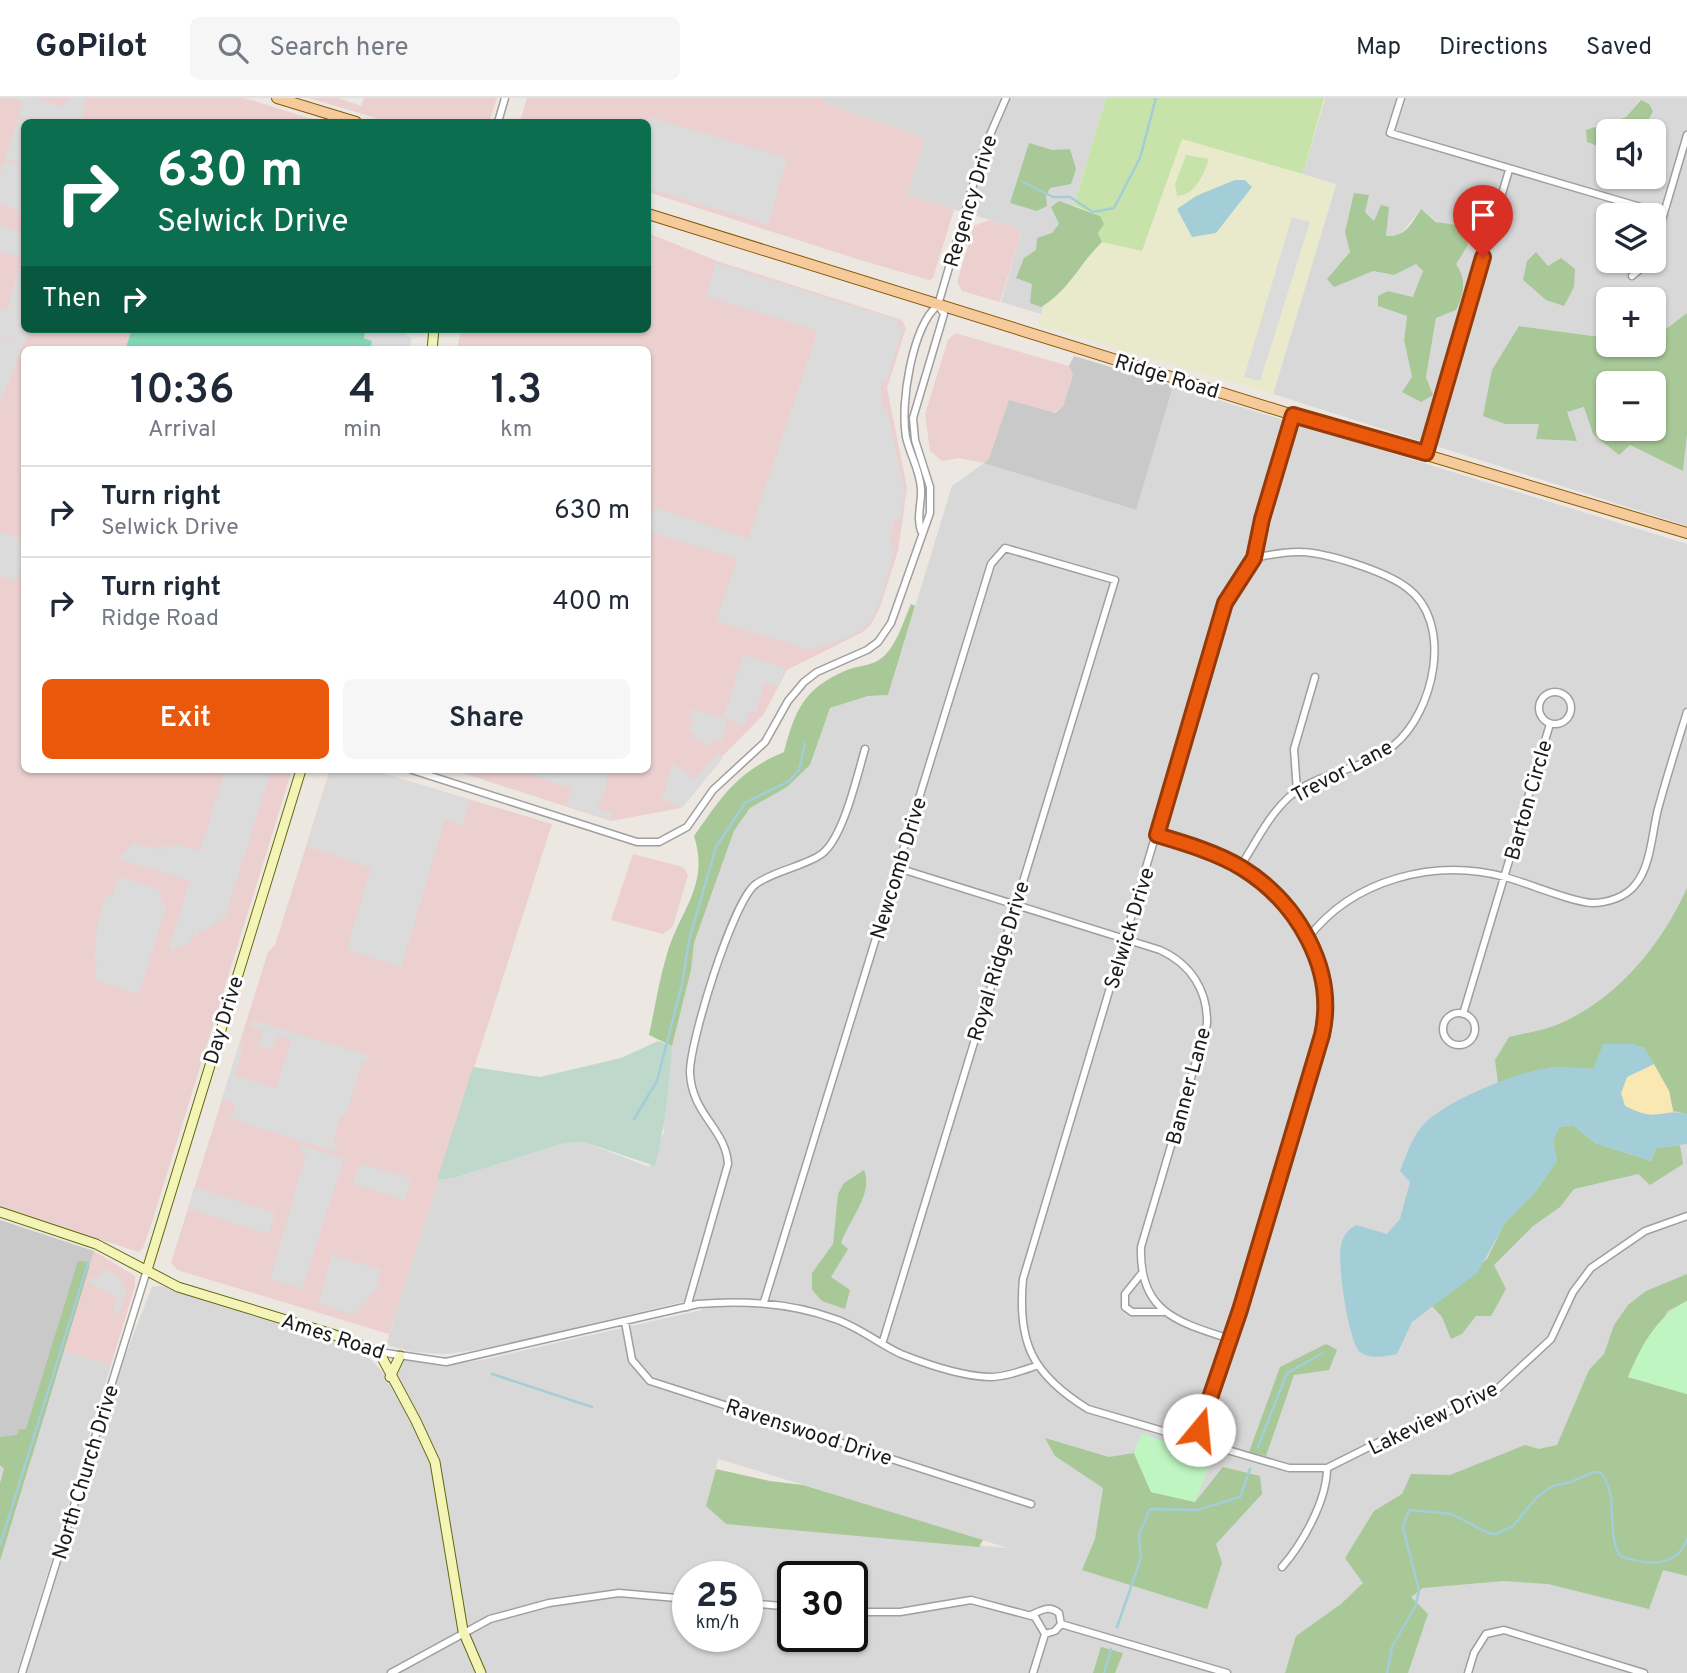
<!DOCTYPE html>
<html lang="en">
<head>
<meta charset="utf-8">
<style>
	body { margin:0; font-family:Overpass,sans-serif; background:#f6f6f7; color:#1f2937; height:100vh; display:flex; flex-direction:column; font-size:26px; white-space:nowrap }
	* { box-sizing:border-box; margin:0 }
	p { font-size:23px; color:#747a83 }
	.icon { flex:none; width:38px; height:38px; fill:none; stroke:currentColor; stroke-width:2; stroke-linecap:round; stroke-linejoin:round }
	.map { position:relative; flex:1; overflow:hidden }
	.panel { position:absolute; left:21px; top:248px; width:630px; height:427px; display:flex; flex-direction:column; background:#fff; border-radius:10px; box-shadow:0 2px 5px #0004 }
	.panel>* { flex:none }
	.top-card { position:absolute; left:21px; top:21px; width:630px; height:214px; border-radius:10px; box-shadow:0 2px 5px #0004; background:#0b6e4f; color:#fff; overflow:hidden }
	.buttons { position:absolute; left:1596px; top:21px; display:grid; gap:14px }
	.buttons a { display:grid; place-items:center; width:70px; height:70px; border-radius:10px; background:#fff; box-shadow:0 2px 5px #0004; font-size:35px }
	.speed { position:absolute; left:672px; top:1463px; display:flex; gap:14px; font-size:35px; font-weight:700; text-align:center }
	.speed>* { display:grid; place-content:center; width:91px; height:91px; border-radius:50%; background:#fff; box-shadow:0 2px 5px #0004; line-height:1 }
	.speed small { font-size:18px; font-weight:400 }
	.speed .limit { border:4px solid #111; border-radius:10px; background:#fff; color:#111 }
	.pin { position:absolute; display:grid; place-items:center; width:60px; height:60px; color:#fff; margin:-72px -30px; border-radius:50% 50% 50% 0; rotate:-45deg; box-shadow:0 0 7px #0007 }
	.pin .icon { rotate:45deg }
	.me { position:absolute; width:77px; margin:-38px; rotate:17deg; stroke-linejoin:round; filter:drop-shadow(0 0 5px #0008) }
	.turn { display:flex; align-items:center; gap:24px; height:147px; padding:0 21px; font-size:32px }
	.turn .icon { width:91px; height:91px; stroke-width:2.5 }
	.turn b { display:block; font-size:49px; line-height:60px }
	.then { display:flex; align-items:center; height:66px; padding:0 21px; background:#0003; gap:14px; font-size:26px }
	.eta { display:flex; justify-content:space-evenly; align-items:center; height:119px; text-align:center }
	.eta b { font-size:42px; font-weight:600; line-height:49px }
	.primary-button { display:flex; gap:14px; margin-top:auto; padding:14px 21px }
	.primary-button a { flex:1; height:80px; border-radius:10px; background:#ea580c; color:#fff; font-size:28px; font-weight:600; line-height:80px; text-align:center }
	.primary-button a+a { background:#f6f6f7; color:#1f2937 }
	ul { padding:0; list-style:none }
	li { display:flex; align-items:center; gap:21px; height:91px; padding:0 21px; border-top:2px solid #e0e1e3 }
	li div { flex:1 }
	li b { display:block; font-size:26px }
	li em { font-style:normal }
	header { display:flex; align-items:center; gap:42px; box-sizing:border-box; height:98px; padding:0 35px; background:#fff; border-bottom:2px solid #e0e1e3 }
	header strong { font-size:33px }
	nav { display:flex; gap:38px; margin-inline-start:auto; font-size:24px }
	.search { width:490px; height:63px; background:#f6f6f7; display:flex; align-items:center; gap:18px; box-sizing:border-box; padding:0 24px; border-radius:10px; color:#747a83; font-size:26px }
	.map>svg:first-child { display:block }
	.residential { fill:#d9d8d8; fill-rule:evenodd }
	.commercial { fill:#ecd0d0 }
	.religious { fill:#c9c9c9 }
	.farmland { fill:#e9eacc }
	.grass { fill:#c8e3a9 }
	.forest { fill:#a8c898; fill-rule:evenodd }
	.wetland { fill:#bed9cc }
	.sand { fill:#f9e8b1 }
	.park { fill:#bff5c1 }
	.pitch { fill:#83d6b3 }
	.parking { fill:#dbdbdb }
	.water { fill:#a3cdd7 }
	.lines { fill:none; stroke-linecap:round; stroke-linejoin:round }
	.stream { stroke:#a3cdd7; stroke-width:2.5 }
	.street-casing { stroke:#9f9f9f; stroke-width:9 }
	.secondary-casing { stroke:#61680c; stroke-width:11 }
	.primary-casing { stroke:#87590a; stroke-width:12 }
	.street { stroke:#fff; stroke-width:6 }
	.secondary { stroke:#f3f4b6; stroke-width:9 }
	.primary { stroke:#f5cb9c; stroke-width:10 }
	.route-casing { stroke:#983908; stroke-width:18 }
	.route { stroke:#ea580c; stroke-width:12 }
	.labels { text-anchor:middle; stroke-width:6; stroke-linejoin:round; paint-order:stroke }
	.street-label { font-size:21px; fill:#1b1b1b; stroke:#fff }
</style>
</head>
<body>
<header>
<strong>GoPilot</strong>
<div class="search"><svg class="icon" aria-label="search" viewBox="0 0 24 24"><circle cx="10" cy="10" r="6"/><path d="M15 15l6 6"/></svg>Search here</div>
<nav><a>Map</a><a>Directions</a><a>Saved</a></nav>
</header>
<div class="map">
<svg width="1687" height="1575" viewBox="0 0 1687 1575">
	<rect width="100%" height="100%" fill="#ece7e1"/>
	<!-- residential -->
	<path class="residential" d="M820,0H1106L1041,216L1001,204L1020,139L1018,130L907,98L924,43L920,38L827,6Z
		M1325,0H1687V215L1662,234L1654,235V201H1608V240L1519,228L1505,326H1539L1537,341L1577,343L1566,314L1585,309L1593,336L1619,356L1630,347L1683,373L1687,337V428L1273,296L1336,87L1303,76ZM1640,2L1643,23L1636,28L1639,33H1654V79H1632L1629,84L1622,85L1623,79H1608V52L1604,53L1594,28L1611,27L1626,19ZM1421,111L1468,147L1455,166V212L1436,220L1426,279L1433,297L1412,279L1404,242L1407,218L1378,208V198L1388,193L1414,199L1423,174L1417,165L1394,177L1373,173L1328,181L1350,154L1365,114L1386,138L1398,139ZM1608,117H1654V163H1608Z
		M1173,288L1687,446V1575H26L123,1263L152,1189L162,1188L344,1246L367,1257L385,1277L396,1260L446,1267L482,1262L702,1212L704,1202L682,1204L488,1250L446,1256L413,1254L386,1247L437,1082L454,1080L564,1045L584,1044L649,1069L664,1034L662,1019L672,948L691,872L694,845L734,733L750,710L787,689L810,667L830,610L868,598L888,597L952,388L984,365L1135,412ZM718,1361H719L1008,1450L893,1440L707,1408ZM688,1479H747V1538H688ZM793,1479H852V1538H793Z
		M64,1253L111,1267L17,1575H0V1349L32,1358Z"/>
	<!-- commercial -->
	<path class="commercial" d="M0,0H244L315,22L24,24V231H128L131,234L125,252H24V672H292L153,1121L143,1150L139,1154L0,1110Z
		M309,0H338L361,8L364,0H497L489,24H389Z
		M527,0H820L827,6L920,38L924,43L907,98L951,109L954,112L933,180L929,182L860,162L648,94V24H520Z
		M989,122L1018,130L1020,139L1000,204L962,193L957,184L974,128Z
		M648,135L717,163L902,222L906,230L887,290L907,390L898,453L880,509L872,525L863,534L787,572L764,616L705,676L681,710L611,723L453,672H648V252H457L461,231H648Z
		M955,235L1069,268L1073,277L1063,308L984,365L958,360L942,363L930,353L925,316L948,242Z
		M330,672H372L552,726L389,1236L177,1172L171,1165L268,854L275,847Z
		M633,756L683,769L688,777L673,828L663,836L611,822Z
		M94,1153L135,1178V1188L111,1267L64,1253Z"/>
	<!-- religious -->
	<path class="religious" d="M1074,258L1173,288L1136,412L984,365L989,361L1009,302L1055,315L1063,308L1073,277L1069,268Z
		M0,1122L94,1153L32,1359L0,1349Z"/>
	<!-- farmland -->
	<path class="farmland" d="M1106,0H1325L1303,76L1336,86L1273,296L1038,227Z"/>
	<!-- grass -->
	<path class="grass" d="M1106,0H1324L1303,76L1182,41L1142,153L1102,144L1098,135L1100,118L1074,107Z
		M1186,57L1209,61C1204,76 1195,98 1177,98L1175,86Z"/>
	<!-- forest -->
	<path class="forest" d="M1641,2L1649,6L1653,13L1649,21L1636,28L1639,33H1608V52L1587,44L1586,32L1626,19Z
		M1029,45L1052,52L1070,51L1076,71L1071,86L1050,90L1046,98L1047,108L1037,113L1010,105Z
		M1354,95L1369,97L1365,114L1374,123L1381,107L1389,109L1386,138C1406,139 1411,126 1421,111L1436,124L1463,128L1468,147L1456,166C1467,182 1464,196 1456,212L1436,220L1426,279L1433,297L1421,304L1402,294L1412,279L1404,242L1407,218L1378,208V198L1388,193L1413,199L1423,173L1416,166L1394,177L1373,173L1334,189L1327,181L1350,154L1345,134Z
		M1059,103L1100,118L1104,126L1098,135L1102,144C1079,166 1069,193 1041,209L1030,205L1032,186L1016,180L1024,160L1036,152L1037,140L1052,135L1059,126L1051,109Z
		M1536,154L1548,168L1561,160L1575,171L1574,189L1564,208L1546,202L1523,182L1527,163Z
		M1687,215V337L1683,373L1630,347L1619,357L1593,336L1584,309L1567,314L1577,343L1536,341L1539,326H1505L1483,318L1492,272L1519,228L1608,240V247H1654V235L1662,234ZM1608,285H1654V331H1608Z
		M911,506L915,508L888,597L868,598L830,610L810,667L787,689L750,710L734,733L694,845L691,872L672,948L649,937C655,910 659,882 667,856C680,812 710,787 694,738C723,697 737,674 784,654C795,612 804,590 847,572C856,568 870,568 879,562C896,551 903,524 911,506Z
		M1687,790V1016L1673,1013L1669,993L1644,950L1632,946L1593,971L1554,969L1498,985L1495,962L1509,939C1526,935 1546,932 1561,925C1618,900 1662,846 1687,790Z
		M1573,1027L1595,1045L1651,1063L1656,1050L1680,1047L1683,1066L1650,1087L1638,1076L1574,1091L1560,1109L1533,1128L1494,1167L1506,1191L1491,1218H1476L1462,1236L1451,1241L1442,1219L1432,1208L1487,1161L1504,1126L1536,1093L1557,1063L1553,1042L1559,1029Z
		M864,1072C874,1095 849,1122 841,1145L848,1151L831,1179L850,1192L845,1211L822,1203L812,1192V1175L833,1146L838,1096L844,1085Z
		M78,1163L89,1164V1170L0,1463V1385L4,1371L0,1367V1339L17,1337L19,1331H26Z
		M1687,1176V1203L1668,1213L1628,1279L1687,1296V1478L1663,1472L1649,1511L1548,1486L1503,1483L1423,1490L1411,1499L1428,1516L1408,1575H1285L1296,1538L1341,1506L1363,1485L1345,1460L1374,1413L1402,1396L1411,1376L1450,1377L1525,1347L1539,1351L1557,1347L1589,1272L1604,1256L1614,1227L1628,1207L1646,1193Z
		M1326,1246L1337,1252L1329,1272L1294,1277L1266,1358L1249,1354L1280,1269Z
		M1045,1340L1109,1359L1134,1355L1151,1394L1195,1404L1223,1369L1260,1378L1262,1396L1216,1446L1222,1465L1207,1511L1082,1472L1095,1441L1103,1390L1055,1358Z
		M716,1371L770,1383L803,1387L983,1442L979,1449L726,1426L706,1408Z
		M1101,1549L1123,1555L1115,1575H1093Z"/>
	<!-- wetland -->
	<path class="wetland" d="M658,943L672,948C669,988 665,1030 655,1068L584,1044L564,1045L454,1080L437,1082L473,969L540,979L621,960Z"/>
	<!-- sand -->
	<path class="sand" d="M1654,966L1669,993L1673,1013C1653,1020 1644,1017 1625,1008L1621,995L1627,979Z"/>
	<!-- park -->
	<path class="park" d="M1687,1203V1296L1628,1279C1642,1247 1655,1220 1687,1203Z
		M1141,1336L1213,1358L1195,1404L1151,1394L1134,1355Z"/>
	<!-- pitch -->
	<path class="pitch" d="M128,231H366L364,240L373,243L370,252H125L131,234Z"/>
	<!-- parking -->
	<path class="parking" d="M34,0L61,9L69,0H85L82,24H40L18,18L23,4L13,0Z
		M649,19L787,60L768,127L648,90Z
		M18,21L30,24H24V67L5,61Z
		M4,63L24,69V114L0,106V77Z
		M1292,119L1310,124L1260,283L1244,279Z
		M0,127L24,135V151L20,158L0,154Z
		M24,155V231H30L0,306V241L19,245L0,239V210L7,212Z
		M715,165L898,222L897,229L903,231L886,284L881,283V309L887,312L905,394L900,422H894L890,446L895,450L883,494L872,522L856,536L811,552L716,523L737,460L648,434L654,409L748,441L817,235L813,231L706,198Z
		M367,231H400L412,241L409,252L371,248L372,243L364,240Z
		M0,434L24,441V470H21L17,483L0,478Z
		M743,557L785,570L779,589L764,585L756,614L749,613L744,628L724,619Z
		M692,611L728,622L721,643L715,641L712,647L693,641L695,635L689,633L693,619L690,617Z
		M718,655L723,660L682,710L662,701L672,666L694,681Z
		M225,672H271L225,819L204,834L199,833L198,839L191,836L192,843L172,853L169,849L190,783L119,761L134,745L164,753L163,747L175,750L174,745L200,753Z
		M331,672H372L470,702L462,728L445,721L401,870L347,851L371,770L307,748Z
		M525,672L609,673L605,686L608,687L597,710L612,715L610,722L566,708L571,690L524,675Z
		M119,779L161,792L159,798L166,809L139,896L95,882L97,861L94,860L98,823L106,797L112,798Z
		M252,922L370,958L367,964H363L345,1018L341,1017L333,1045L338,1047L336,1054L231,1021L236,1006L222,1000L239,947L243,948L235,978L276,990L291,942L278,937L273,951L258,947L263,933L250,928Z
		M301,1047L344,1061L302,1191L270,1181L306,1056L299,1053Z
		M359,1065L411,1081L405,1102L353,1086Z
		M194,1089L275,1115L269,1136L188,1111Z
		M332,1157L381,1172L377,1186L381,1187L354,1217L318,1205Z
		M104,1170L123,1182L119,1188L127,1190L119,1216L113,1214L117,1200L89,1184L93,1179L97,1181Z"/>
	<!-- water -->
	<path class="water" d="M1235,82H1245L1252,89L1216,135L1192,139L1177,111L1196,98Z
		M1603,946H1632L1644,950L1654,966L1627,979L1621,995L1625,1008C1658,1025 1657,1011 1687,1016V1046L1656,1050L1651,1063L1595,1045L1573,1027L1560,1029L1553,1042L1557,1063L1536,1093L1504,1126L1478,1174L1412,1224L1397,1256C1385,1258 1370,1262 1360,1254C1348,1243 1337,1164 1341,1148C1343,1137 1347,1133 1356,1127L1387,1136L1400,1121L1410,1084L1400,1073C1407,1056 1412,1038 1425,1025C1449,1001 1521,972 1555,969C1567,968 1581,971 1593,971Z"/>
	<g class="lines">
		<!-- stream -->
		<path class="stream" d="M1023,84L1053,99H1070L1093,114L1114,110L1140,60L1156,0
			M634,1021L657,983L682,886L689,842L716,749L745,705L789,683L799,672L805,645
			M492,1276L592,1309
			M1258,1349L1287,1275L1323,1255
			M0,1447L88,1165
			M1117,1529L1141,1460L1139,1437L1150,1411L1197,1412L1240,1399L1250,1371
			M1104,1575L1111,1551
			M1387,1575L1392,1549L1416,1507L1419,1492L1403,1430L1409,1412L1452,1416L1488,1435L1496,1436L1513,1428L1536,1400L1552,1388L1571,1384L1593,1374L1601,1375C1620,1399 1605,1432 1620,1458C1644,1467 1677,1471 1687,1441"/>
		<defs>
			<path id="street" d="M1401,0L1390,35L1664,116
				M498,24L505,0
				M1654,149L1687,37
				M1632,178L1650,163
				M938,207L983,53L1006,0
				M1293,317L1262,421L1254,460L1225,505L1023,1181C1017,1246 1033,1277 1088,1311L1289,1370H1327L1383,1342L1495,1293L1551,1241L1573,1194L1591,1170L1645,1133L1687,1118
				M1426,355L1509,72
				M921,433C916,418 922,406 921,391C920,372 910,357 906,339C900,305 912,229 938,207
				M1539 610a16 16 0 1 1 32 0a16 16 0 1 1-32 0Z
				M412,672L637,744H659L687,729L713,692L765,644L788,603L804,584L817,574L867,552L878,544L891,525L930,415V389L915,342L913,320L944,216L938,207
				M1297,693L1294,651L1315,579
				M1157,737C1184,746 1217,755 1242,770C1297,803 1337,871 1323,937L1240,1212L1196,1344
				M1240,769C1255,746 1268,718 1289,699C1319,673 1363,673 1393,648C1434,615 1455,524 1406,489C1384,473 1328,455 1301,454C1285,453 1269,457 1254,460
				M898,770L1160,852C1191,866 1208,893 1207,926L1141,1149C1139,1214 1177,1224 1230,1241
				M1308,840C1353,781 1435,760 1505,779C1528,785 1571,804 1592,805C1607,805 1626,799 1635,787C1651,769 1652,734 1658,711C1667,678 1677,646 1687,614
				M1443 931a16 16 0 1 1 32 0a16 16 0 1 1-32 0Z
				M1463,916L1550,626
				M1141,1176L1125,1196V1209L1132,1214H1163
				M764,1204L991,466L1005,450L1115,482L883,1243
				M687,1209L728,1066C726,1031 692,1017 690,975C689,946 733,802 756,786C775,772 807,768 823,755C844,737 857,678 865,651
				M625,1224L632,1262L650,1283L1031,1406
				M379,1254L446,1264L698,1206C745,1202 791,1205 835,1221C859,1229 879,1246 901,1256C926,1266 962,1278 989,1279C1005,1279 1021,1273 1036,1268
				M1282,1469C1303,1445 1327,1402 1327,1370
				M747,1505L793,1509
				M852,1514H900L971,1502L1035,1519L1045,1536
				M1031,1517C1042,1512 1049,1507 1059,1515L1061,1526L1227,1575
				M1045,1536L1055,1533L1061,1526
				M22,1575L147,1172
				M391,1575L490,1521L549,1505L619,1495L688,1501
				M1033,1575L1045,1536
				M1468,1575L1474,1555L1486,1536L1504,1532L1644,1575"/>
			<path id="secondary" d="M432,252L434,231
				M0,1114L96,1146L178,1189L332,1236L379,1254L416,1323L435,1364L463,1533L481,1575
				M147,1172L301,672
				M390,1279L400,1258"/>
			<path id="primary" d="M277,0L356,24
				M648,116L1293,317L1687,435"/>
		</defs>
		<!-- street casing -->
		<use href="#street" class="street-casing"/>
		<!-- secondary casing -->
		<use href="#secondary" class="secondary-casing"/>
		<!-- primary casing -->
		<use href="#primary" class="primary-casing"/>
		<!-- street -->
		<use href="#street" class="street"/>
		<!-- secondary -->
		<use href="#secondary" class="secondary"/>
		<!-- primary -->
		<use href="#primary" class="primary"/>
	</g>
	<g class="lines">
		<defs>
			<path id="route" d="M1199,1332L1240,1212L1322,937C1337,871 1297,804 1242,770C1218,755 1184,745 1157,737L1225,505L1254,460L1262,421L1293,317L1426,355L1483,159"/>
		</defs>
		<!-- route casing -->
		<use href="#route" class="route-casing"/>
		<!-- route -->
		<use href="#route" class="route"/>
	</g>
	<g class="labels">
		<!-- street labels -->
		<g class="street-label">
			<text transform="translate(970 103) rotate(-73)" y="7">Regency Drive</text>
			<text transform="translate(1167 278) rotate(17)" y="7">Ridge Road</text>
			<text transform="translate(1342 673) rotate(-28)" y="7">Trevor Lane</text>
			<text transform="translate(1528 702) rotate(-74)" y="7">Barton Circle</text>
			<text transform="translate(898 770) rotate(-73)" y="7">Newcomb Drive</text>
			<text transform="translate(1129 830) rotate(-73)" y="7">Selwick Drive</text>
			<text transform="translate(998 863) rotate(-73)" y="7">Royal Ridge Drive</text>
			<text transform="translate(223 922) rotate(-73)" y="7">Day Drive</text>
			<text transform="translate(1188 988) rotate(-75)" y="7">Banner Lane</text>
			<text transform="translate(333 1238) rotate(18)" y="7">Ames Road</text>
			<text transform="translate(1433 1320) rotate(-26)" y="7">Lakeview Drive</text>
			<text transform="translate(809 1334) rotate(18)" y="7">Ravenswood Drive</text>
			<text transform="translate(85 1374) rotate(-73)" y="7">North Church Drive</text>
		</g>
	</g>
</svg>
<div class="buttons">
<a><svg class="icon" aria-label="sound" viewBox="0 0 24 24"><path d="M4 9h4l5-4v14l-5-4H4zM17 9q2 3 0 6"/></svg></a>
<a><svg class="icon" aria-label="layers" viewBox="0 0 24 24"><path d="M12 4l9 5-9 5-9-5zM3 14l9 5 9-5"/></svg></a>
<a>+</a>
<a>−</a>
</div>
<div class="speed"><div>25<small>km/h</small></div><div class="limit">30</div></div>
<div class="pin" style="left:1483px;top:159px;background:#d93025"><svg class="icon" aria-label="arrive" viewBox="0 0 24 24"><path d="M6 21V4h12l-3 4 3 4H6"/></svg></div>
<svg class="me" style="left:1199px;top:1332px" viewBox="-20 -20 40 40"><circle r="19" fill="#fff"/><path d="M0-13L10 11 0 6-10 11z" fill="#ea580c"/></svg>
<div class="top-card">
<div class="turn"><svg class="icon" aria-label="right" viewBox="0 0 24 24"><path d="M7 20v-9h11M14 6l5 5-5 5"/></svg><div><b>630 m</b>Selwick Drive</div></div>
<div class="then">Then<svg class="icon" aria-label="right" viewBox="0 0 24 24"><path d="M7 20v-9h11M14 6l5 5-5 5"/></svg></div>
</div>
<section class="panel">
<div class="eta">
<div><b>10:36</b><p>Arrival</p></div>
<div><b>4</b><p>min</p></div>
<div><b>1.3</b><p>km</p></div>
</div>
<ul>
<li><svg class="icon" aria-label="right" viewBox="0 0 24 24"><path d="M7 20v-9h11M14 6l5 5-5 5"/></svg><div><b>Turn right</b><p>Selwick Drive</p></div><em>630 m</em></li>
<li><svg class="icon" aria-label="right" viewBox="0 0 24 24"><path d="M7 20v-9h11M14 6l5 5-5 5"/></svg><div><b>Turn right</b><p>Ridge Road</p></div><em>400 m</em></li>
</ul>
<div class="primary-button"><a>Exit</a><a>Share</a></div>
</section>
</div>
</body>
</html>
